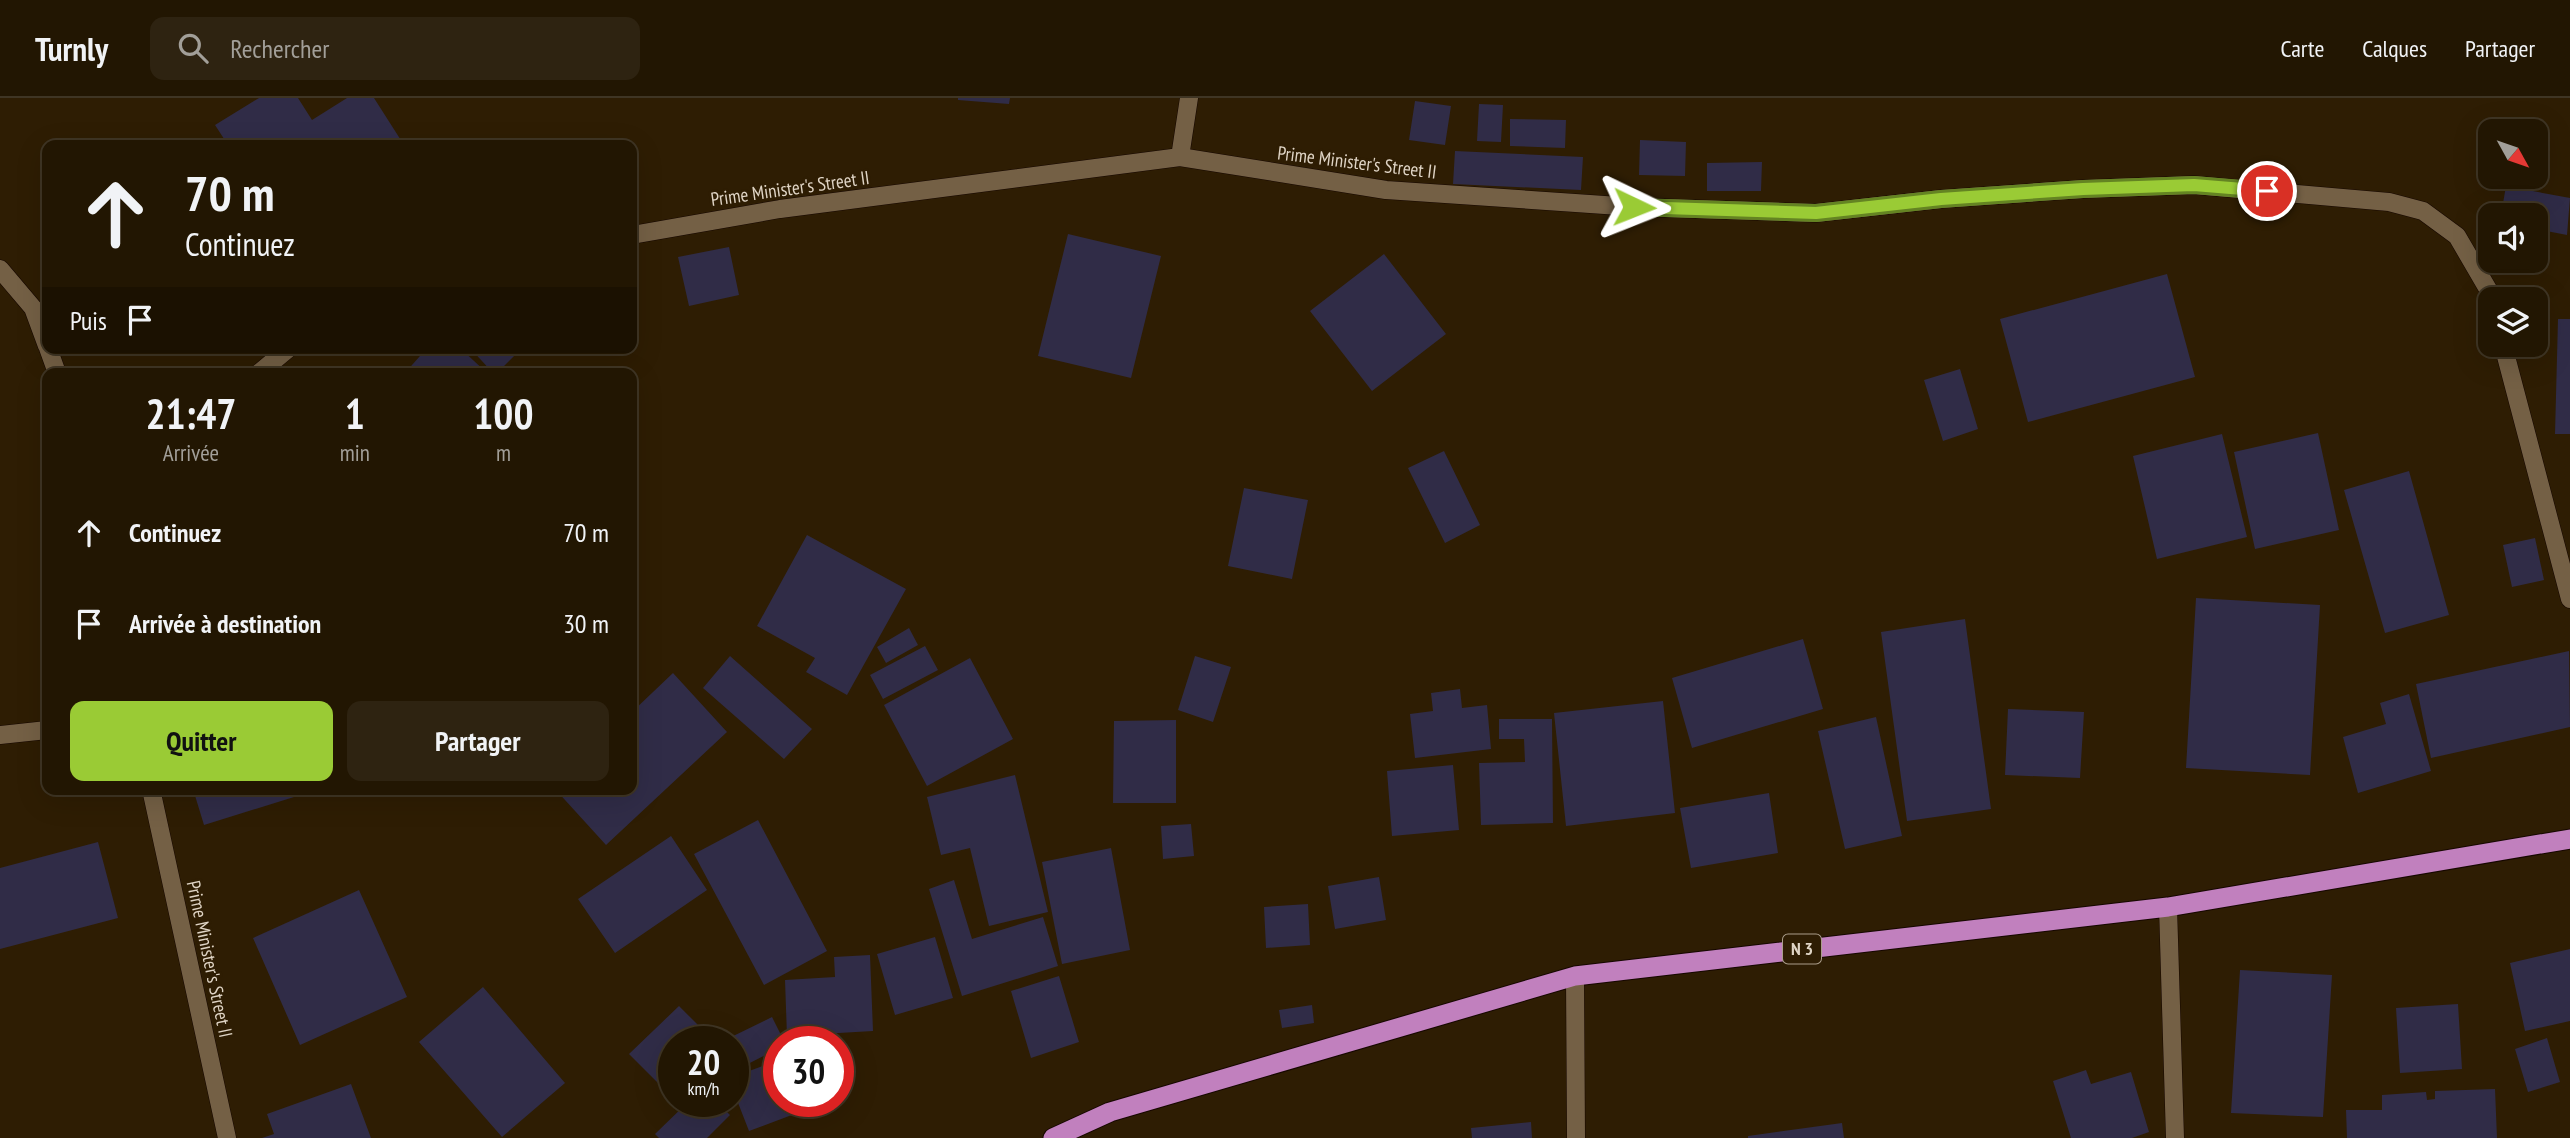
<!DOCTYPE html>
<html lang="fr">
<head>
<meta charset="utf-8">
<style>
	body { margin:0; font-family:"PT Sans Narrow",sans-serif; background:#2e2311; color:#f1f3f6; height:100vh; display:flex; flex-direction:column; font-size:26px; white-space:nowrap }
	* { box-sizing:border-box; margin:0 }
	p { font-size:23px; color:#a29f99 }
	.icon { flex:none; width:38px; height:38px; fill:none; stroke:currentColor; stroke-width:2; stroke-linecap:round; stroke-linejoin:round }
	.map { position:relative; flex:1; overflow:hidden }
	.side { position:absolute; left:42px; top:270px; width:595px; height:427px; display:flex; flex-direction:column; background:#221602; border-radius:14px; box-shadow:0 7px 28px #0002,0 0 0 2px #3f3524 }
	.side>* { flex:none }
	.hud { position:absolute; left:42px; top:42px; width:595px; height:214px; border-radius:14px; box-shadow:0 7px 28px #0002,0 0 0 2px #3f3524; background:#221602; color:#f1f3f6; overflow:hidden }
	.needle { width:46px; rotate:130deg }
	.tools { position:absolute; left:2478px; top:21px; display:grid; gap:14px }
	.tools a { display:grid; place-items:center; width:70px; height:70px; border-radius:14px; background:#221602; box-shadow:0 7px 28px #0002,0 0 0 2px #3f3524; font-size:35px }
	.speed { position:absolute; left:658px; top:928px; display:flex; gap:14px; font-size:35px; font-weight:700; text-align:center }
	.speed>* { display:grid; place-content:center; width:91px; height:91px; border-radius:50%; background:#221602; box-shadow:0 7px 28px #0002,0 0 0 2px #3f3524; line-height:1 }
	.speed small { font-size:18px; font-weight:400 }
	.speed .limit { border:10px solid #d22; background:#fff; color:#111 }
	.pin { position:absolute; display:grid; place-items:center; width:60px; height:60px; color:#fff; margin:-30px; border:4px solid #fff; border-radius:50%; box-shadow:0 2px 7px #0007 }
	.me { position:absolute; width:77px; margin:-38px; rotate:92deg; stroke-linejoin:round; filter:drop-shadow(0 0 5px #0008) }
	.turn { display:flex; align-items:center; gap:24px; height:147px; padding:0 28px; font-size:32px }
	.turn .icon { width:91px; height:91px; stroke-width:2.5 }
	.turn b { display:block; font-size:49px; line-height:60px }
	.then { display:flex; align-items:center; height:66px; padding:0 28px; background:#0003; gap:14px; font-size:26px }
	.eta { display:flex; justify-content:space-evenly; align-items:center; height:119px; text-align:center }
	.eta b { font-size:42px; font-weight:700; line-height:49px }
	.button { display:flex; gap:14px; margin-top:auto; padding:14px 28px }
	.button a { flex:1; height:80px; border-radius:14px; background:#9acb35; color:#111; font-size:28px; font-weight:700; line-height:80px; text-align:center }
	.button a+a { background:#2e2311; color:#f1f3f6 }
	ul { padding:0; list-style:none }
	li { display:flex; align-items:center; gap:21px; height:91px; padding:0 28px }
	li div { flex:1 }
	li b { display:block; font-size:26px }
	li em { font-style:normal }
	header { display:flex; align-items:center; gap:42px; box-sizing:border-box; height:98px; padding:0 35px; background:#221602; border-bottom:2px solid #3f3524 }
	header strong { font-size:33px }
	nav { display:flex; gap:38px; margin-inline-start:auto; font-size:24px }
	.search { width:490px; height:63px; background:#2e2311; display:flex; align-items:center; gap:18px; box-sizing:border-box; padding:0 24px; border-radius:14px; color:#a29f99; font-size:26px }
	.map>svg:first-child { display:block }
	.building { fill:#302c47 }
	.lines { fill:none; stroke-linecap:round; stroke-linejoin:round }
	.minor-casing { stroke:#160700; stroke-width:19 }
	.trunk-casing { stroke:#160700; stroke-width:21 }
	.minor { stroke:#746045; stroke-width:18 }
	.trunk { stroke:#c180be; stroke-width:19 }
	.route-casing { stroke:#648422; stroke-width:18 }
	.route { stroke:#9acb35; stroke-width:12 }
	.labels { text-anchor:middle; stroke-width:5; stroke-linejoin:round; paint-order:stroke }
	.shield { fill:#2e1d03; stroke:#aa9d8b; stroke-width:2 }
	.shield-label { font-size:18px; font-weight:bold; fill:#dfd4c5 }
	.street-label { font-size:19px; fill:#dfd4c5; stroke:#2e1d03 }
</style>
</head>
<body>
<header>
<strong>Turnly</strong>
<div class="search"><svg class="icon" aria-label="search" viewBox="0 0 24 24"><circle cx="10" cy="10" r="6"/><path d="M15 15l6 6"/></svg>Rechercher</div>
<nav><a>Carte</a><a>Calques</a><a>Partager</a></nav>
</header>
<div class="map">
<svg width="2570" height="1040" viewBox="0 0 2570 1040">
	<rect width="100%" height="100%" fill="#2e1d03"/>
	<!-- building -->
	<path class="building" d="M259,0H298L312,22L347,0H374L404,47H228L215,27Z
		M958,0H1010L1009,6L958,2Z
		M1415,3L1451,8L1445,47L1409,42Z
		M1479,6L1503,7L1501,44L1477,43Z
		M1510,21L1566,22L1565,50L1510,48Z
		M1640,42L1686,44L1685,78L1639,77Z
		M1455,53L1583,59L1581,92L1453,86Z
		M1762,64L1761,93H1707V65Z
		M2506,88L2570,100L2567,137L2536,131V117H2501Z
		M1068,136L1161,158L1131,280L1038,258Z
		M729,149L739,197L689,208L678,159Z
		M1384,156L1446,236L1372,293L1310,213Z
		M2167,176L2195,279L2028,324L2000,221Z
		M2558,221H2570V336H2555Z
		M427,250H460L487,275H405Z
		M470,250H513L517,255L497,275H493Z
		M1960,271L1978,331L1943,343L1924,282Z
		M2318,335L2339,432L2255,451L2234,354Z
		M2222,336L2247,439L2157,461L2133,358Z
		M1444,353L1480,427L1445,445L1408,370Z
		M2409,373L2449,517L2385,535L2344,392Z
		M1244,390L1308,402L1292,481L1228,468Z
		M807,437L906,491L847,597L806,574L815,560L757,528Z
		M2535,440L2544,482L2512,489L2503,447Z
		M2196,500L2320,507L2310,677L2186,670Z
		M1965,521L1991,711L1907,723L1881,534Z
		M909,530L918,547L886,565L877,549Z
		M1803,541L1823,611L1692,650L1672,580Z
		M925,548L938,572L883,601L870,577Z
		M2569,553L2570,629L2431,660L2416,586Z
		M730,558L812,631L784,661L703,590Z
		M1195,558L1231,569L1213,624L1178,612Z
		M970,560L1013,641L927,688L884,607Z
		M673,575L727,634L606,747L555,691H632V614Z
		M1460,591L1462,610L1487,607L1491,651L1415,660L1410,616L1433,613L1431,595Z
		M2409,596L2431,673L2358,695L2343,639L2386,626L2380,605Z
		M1663,603L1675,715L1566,728L1554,615Z
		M2008,611L2084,614L2080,680L2005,677Z
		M1876,619L1902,738L1845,751L1818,633Z
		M1499,621H1552L1553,725L1481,727L1479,665L1525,664L1524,641H1499Z
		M1176,622V705H1113L1114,623Z
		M1453,667L1459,732L1392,738L1387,673Z
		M1015,677L1048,814L989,828L970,750L941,757L927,699Z
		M193,691H292L294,699L204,727Z
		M1769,695L1778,755L1691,770L1680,710Z
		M758,722L827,853L764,887L694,756Z
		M1191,726L1194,758L1163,761L1161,728Z
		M671,738L707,792L615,855L578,801Z
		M98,744L118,820L0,851V770Z
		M1111,750L1130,852L1062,866L1042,764Z
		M1379,779L1386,822L1335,831L1328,788Z
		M954,782L972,841L1043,819L1058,868L962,898L929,791Z
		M359,792L407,899L300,947L253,840Z
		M1308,806L1310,847L1266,850L1264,809Z
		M935,839L953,900L895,917L877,856Z
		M2570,851V923L2525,933L2510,865Z
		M870,857L873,933L787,938L785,882L835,879L834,859Z
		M2240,872L2332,877L2323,1019L2231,1015Z
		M1059,878L1079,944L1031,960L1011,893Z
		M483,889L565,985L502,1039L419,944Z
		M2458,906L2462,971L2400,975L2396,910Z
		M1312,907L1314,925L1282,930L1279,912Z
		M679,908L714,943H674V1001L629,956Z
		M772,919L784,943H779V950L738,971L733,961V943H723Z
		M2547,940L2560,984L2528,994L2515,951Z
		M779,962V1003H802L805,1012L749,1033L733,992V979Z
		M2086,972L2091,986L2131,974L2149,1034L2132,1040H2071L2053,983Z
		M351,986L371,1040H262L274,1036L267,1016Z
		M2495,991L2497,1040H2347L2346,1012H2382V997L2426,994L2427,1002L2435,1001V993Z
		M689,1003H716L730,1017L707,1040H659L655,1036Z
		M1531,1024L1532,1040H1472L1471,1030Z
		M1842,1025L1844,1040H1748V1038Z"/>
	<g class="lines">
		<defs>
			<path id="minor" d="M1180,59L1189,0
				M632,137L780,111L1180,59L1386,92L1634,109L1816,115L1941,101L2083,91L2194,87L2389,104L2423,113L2457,138L2489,193L2491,201
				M0,171L33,210L47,248
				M2503,247L2570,501
				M48,250L57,275
				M259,275L289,250
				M0,637L47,632
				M151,691L227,1040
				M2168,809L2175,1040
				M1575,878L1576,1040"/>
			<path id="trunk" d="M1053,1040L1110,1014L1575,878L2168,809L2570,741"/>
		</defs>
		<!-- minor casing -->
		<use href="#minor" class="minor-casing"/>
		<!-- trunk casing -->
		<use href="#trunk" class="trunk-casing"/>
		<!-- minor -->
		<use href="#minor" class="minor"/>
		<!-- trunk -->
		<use href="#trunk" class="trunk"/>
	</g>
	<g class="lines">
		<defs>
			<path id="route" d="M1634,109L1816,115L1941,101L2083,91L2194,87L2267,93"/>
		</defs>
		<!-- route casing -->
		<use href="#route" class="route-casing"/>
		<!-- route -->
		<use href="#route" class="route"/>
	</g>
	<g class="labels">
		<!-- shield labels -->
		<rect class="shield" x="1783" y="836.5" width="38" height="29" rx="5"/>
		<g class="shield-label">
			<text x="1802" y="857">N 3</text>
		</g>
		<!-- street labels -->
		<g class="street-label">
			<text transform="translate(1357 64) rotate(7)" y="7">Prime Minister's Street II</text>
			<text transform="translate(790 90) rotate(-8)" y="7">Prime Minister's Street II</text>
			<text transform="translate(210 861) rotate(78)" y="7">Prime Minister's Street II</text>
		</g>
	</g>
</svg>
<div class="tools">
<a><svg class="needle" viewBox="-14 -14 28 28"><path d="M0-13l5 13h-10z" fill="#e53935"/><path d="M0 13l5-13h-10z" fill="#a29f99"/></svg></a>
<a><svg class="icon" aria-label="sound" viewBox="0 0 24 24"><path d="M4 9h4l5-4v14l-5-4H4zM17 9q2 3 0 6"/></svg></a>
<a><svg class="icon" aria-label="layers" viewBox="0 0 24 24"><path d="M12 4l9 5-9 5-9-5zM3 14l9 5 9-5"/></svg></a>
</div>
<div class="speed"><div>20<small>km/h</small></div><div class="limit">30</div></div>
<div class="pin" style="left:2267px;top:93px;background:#d93025"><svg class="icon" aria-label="arrive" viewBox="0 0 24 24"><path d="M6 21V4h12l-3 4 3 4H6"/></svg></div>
<svg class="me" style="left:1634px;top:109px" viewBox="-20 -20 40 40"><path d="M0-17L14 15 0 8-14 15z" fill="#9acb35" stroke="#fff" stroke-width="4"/></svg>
<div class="hud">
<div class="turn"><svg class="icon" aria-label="ahead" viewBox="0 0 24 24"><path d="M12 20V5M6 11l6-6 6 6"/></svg><div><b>70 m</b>Continuez</div></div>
<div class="then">Puis<svg class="icon" aria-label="arrive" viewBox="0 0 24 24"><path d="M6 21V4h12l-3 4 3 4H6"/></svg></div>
</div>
<section class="side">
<div class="eta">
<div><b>21:47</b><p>Arrivée</p></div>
<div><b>1</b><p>min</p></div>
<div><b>100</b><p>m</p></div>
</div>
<ul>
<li><svg class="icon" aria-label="ahead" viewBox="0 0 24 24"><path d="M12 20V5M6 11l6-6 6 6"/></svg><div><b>Continuez</b></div><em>70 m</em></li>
<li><svg class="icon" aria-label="arrive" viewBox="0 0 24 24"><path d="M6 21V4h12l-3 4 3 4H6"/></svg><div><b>Arrivée à destination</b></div><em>30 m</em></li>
</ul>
<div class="button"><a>Quitter</a><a>Partager</a></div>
</section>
</div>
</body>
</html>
